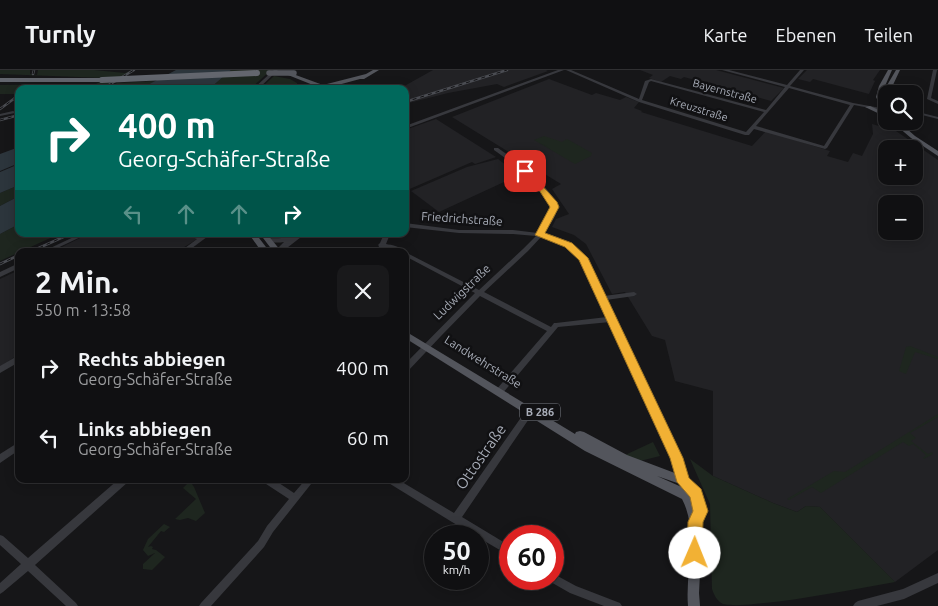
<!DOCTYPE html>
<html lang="de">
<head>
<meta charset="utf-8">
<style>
	body { margin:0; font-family:Ubuntu,sans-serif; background:#19191b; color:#f1f3f6; height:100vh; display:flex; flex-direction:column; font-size:19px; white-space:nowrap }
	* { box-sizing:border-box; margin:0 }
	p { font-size:16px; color:#9c9d9f }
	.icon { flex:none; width:28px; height:28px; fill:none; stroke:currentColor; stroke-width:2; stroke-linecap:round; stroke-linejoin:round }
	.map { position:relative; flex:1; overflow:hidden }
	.side { position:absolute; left:15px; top:178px; width:394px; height:235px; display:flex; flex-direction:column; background:#101012; border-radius:10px; box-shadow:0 2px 12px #0003,0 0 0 1px #303032 }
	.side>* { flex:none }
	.hud { position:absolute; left:15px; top:15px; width:394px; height:152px; border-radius:10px; box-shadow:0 2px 12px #0003,0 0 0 1px #303032; background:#00695c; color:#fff; overflow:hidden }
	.tools { position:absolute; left:878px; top:15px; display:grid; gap:10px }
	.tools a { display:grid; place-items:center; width:45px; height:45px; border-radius:10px; background:#101012; box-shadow:0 2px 12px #0003,0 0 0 1px #303032; font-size:25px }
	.speed { position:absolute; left:424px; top:455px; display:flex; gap:10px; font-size:25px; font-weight:700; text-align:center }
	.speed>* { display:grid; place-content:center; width:65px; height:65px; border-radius:50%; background:#101012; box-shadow:0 2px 12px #0003,0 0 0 1px #303032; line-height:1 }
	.speed small { font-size:12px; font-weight:400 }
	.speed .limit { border:8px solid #d22; background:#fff; color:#111 }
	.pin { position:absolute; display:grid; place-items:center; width:42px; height:42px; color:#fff; margin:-21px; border-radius:10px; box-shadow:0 2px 8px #0006 }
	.me { position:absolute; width:55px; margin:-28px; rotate:1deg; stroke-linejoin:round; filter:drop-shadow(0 0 4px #0008) }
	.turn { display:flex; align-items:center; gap:18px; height:105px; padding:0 20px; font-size:22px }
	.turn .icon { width:65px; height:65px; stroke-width:2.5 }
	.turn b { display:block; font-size:35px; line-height:42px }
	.lanes { display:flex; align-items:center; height:48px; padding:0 20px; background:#0003; justify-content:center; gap:25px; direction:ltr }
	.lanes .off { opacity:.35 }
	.round { display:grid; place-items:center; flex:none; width:52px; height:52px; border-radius:10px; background:#19191b }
	.head { display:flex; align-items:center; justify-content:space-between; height:85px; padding:0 20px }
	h1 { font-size:30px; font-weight:700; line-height:38px }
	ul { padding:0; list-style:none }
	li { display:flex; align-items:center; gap:15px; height:70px; padding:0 20px }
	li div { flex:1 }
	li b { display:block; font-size:19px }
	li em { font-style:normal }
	header { display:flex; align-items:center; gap:30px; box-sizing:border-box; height:70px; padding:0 25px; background:#101012; border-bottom:1px solid #303032 }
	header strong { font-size:24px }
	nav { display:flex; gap:28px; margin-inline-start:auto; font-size:18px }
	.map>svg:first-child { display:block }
	.built { fill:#222225; fill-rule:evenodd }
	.green { fill:#1e261f }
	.water { fill:#2c353c }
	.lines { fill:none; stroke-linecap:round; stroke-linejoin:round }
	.minor { fill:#37383d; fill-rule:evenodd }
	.major { fill:#53555c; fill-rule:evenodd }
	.highway { fill:#63666e; fill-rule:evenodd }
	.rail-casing { stroke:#4a4c52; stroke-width:2.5 }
	.rail { stroke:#111113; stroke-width:1; stroke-dasharray:4; stroke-linecap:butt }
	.major-bridge { stroke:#53555c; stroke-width:5.5 }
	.highway-bridge { stroke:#63666e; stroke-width:6 }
	.route { fill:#f2b134; stroke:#9d7322 }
	.labels { text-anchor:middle; stroke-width:5; stroke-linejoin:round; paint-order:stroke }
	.far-street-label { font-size:11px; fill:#a8adb8; stroke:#111113 }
	.shield { fill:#111113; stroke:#7b7e86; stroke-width:1 }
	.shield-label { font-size:11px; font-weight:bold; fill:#a8adb8 }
	.street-label { font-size:12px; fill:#a8adb8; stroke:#111113 }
	.near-street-label { font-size:15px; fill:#a8adb8; stroke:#111113 }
</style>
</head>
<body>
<header>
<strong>Turnly</strong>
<nav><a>Karte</a><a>Ebenen</a><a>Teilen</a></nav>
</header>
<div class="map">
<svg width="938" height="536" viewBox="0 0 938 536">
	<rect width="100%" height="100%" fill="#161618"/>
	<!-- built -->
	<path class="built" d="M433,0H546L548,1L504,17L497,14L448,23L405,34V19H399Z
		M640,0H716L784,18L771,31L684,7L681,9L670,6L661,12L649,8L653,5Z
		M807,0H880L873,10L875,11L869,24L813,9L810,12L798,9Z
		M549,9L592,25L596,23L620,30L626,27L639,32L634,38L642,41L641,42L752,76L766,61L830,81L827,86L848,92L853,83L862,86L873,64L872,54L896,61L938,90V480L895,512L820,437L806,436L797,442L773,433L713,406V321L675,311L665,270L652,266L625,222L612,224L586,174L574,165L552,157L556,149L569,144L552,119L561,114L452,47ZM886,79H914V106H886ZM886,134H914V161H886Z
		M436,49L496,87L475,94L472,92L405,121V60Z
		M498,89L519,105L439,142L411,121L467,97Z
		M88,164H205L178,181H54Z
		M19,200V284L0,297V209Z"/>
	<!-- green -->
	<path class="green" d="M0,0H30V4L37,5L38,0H94L125,3L132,0L101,19H57C71,17 95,20 104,8L0,4Z
		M231,0H271L250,19H209Z
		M274,6L290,9L297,13V19H260Z
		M156,11L140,19H107L117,13Z
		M96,14C70,19 41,19 19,19V24H0V15Z
		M544,66L562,72L567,69L592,83L591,86L575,94L534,70Z
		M19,115V126L0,136V123Z
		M19,154V164H59L0,191V164Z
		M910,276L938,287V289L915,282L906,304L899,301L906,277Z
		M938,344V347L910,363L916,368L911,371L928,384L932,382L933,384L924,389L923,388L926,385L913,374L909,376L903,372L821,423L812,417L789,430L787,429L834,401L845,402Z
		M653,372L660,386L640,391L625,385Z
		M690,389L713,406L773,433L797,442L806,436L820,437L895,512C848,520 802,530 754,534C745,535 732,536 723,534C717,531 714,525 712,519L710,434Z
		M190,411L194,417L205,443L196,451L188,448L180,450L175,449L196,429L183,418Z
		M164,454L170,457L164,462L161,461L148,477L151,476L153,477L152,479L156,480L165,487L152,500L143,499V494L155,483L148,486L143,480L148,469Z"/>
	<!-- water -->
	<path class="water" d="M176,0H231L209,19H140Z
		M19,77V93L0,101V84Z
		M19,94V115L0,123V102Z
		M19,126V154L0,164V136Z"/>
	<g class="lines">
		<!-- minor -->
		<path class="minor" d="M274,0H278L258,19H253Z
			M558,0H564L405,59V56Z
			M566,0H571L639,29L645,11L651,9L766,40L785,17L722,0H729L787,15L800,0H804L790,16L853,33L886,39V41L854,35L827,78L825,79L754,59L749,65H745L639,32ZM651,11L764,42L746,62L642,30L649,12ZM789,18L850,35L824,76L756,56Z
			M933,0H937L931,28L938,31V34L927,29Z
			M13,41L15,42V43L0,46V44Z
			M914,41L938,47V49L914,43Z
			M494,78H498C512,88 558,121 557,139C556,148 548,157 543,163C584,172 588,192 604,226L634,222L637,224L634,226L606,230L681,388L687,413L686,416L683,417L680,416L673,388L610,252L558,257L502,324L499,325L496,324L495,322L496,320L547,261L480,226L441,266L408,301L405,302V294L475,223L405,186V182L479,220L523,179L536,166L513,164L459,163L405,157V153L459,160H513L538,163C543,156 551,147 551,138C552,121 508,90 494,80ZM541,167L558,171L571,179L580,189L607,247L556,253H554L551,257L484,222L528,181Z
			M80,164H87L51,181H44Z
			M185,164H193L201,166L205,164H211L188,181H181L197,169Z
			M291,164H297L294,167L299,164H305L283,181H277L276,180L284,172C278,173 269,173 265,170C273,166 283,171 291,164Z
			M384,164H390L386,174C392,175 399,176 403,181C396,181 391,179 384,177L383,181H377L379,176L378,175L380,173Z
			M19,193V198L0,207V202Z
			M19,285V292L0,303V296Z
			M530,338L533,339L534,341L533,343L462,447L510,476V486L452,452L387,412L386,409H397L454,443L527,339Z
			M19,372V380L0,393V384Z
			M119,409H129L128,412L35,495L76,533L78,536H66L28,501L3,522L0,524V513L21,494L0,475V465L3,466L28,488Z
			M262,409H273L294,423L306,409H315L273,462L264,477L211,536H199L201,533L258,471L267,456L289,429L263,412Z
			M552,503L576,516L620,533L622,536H604L570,523L549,511L548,509H552Z
			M938,503V513L904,529L877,536H853L855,533L858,531L903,519Z"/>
		<!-- major -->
		<path class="major" d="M373,0H379L364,9H360L323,19H314L318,17L288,5L293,4L323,15L366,4Z
			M888,0H892L885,16L882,27L886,37V47L865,37L870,36L883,42L876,27L879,16Z
			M896,0H900L892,17L891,24H886V25V17Z
			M891,51H898L915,66L938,81V86L911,68Z
			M249,164H256L269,181H261Z
			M260,164H267L281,181H273Z
			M405,261L575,364L576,362L580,361L584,362L627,385L688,408L701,421L705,434L701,452L702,464L699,523L700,536H688C685,501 699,461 682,429L585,381L405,268ZM657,406L680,414L686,419Z"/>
		<!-- highway -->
		<path class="highway" d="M0,8H102L105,10L102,12H0Z"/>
		<defs>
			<path id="rail" d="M33,4L34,0
				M102,19L134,0
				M370,19L372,17
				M380,19L385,16
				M405,32L507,0
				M0,39L19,25
				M0,50L19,45
				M32,181L70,164
				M0,194L19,185"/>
		</defs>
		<!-- rail casing -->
		<use href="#rail" class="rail-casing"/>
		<!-- rail -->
		<use href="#rail" class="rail"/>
		<!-- major-bridge -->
		<path class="major-bridge" d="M269,3H294"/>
		<!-- highway-bridge -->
		<path class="highway-bridge" d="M102,10L257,3"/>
	</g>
	<!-- route -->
	<path class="route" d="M522,100H528L557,132L559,137L545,163L572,173L588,188L683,388L689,408L701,419L708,441L703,452L702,483L700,489L695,491L689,489L687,483L688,452L693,441L690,427L677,412L670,388L579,190L565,177L535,165L550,137L539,120L522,103Z"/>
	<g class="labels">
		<!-- far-street labels -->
		<g class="far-street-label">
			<text transform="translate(725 21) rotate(15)" y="4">Bayernstraße</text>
			<text transform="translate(699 39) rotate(17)" y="4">Kreuzstraße</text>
		</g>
		<!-- shield labels -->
		<rect class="shield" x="520" y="333.5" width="40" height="17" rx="4"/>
		<g class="shield-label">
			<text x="540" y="346">B 286</text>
		</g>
		<!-- street labels -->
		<g class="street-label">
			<text transform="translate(462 149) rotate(4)" y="4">Friedrichstraße</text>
			<text transform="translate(462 222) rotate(-44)" y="4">Ludwigstraße</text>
			<text transform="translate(483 292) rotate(32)" y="4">Landwehrstraße</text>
		</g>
		<!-- near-street labels -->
		<g class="near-street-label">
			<text transform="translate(481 387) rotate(-55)" y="5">Ottostraße</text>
		</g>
	</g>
</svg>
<div class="tools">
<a><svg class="icon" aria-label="search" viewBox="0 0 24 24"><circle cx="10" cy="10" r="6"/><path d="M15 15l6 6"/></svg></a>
<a>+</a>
<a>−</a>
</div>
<div class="speed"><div>50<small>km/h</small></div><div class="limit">60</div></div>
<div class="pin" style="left:525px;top:101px;background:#d93025"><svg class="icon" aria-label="arrive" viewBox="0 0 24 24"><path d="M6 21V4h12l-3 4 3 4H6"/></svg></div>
<svg class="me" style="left:695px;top:483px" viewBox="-20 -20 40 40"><circle r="19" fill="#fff"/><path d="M0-13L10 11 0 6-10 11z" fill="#f2b134"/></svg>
<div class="hud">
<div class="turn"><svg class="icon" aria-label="right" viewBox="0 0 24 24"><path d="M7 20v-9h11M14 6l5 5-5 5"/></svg><div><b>400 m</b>Georg-Schäfer-Straße</div></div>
<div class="lanes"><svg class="icon off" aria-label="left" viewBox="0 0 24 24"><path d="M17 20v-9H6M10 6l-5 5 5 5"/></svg><svg class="icon off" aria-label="ahead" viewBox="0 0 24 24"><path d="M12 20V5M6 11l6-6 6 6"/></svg><svg class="icon off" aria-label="ahead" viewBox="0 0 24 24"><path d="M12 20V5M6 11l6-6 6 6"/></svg><svg class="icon" aria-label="right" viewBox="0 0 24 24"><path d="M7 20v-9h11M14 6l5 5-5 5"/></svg></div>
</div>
<section class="side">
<div class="head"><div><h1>2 Min.</h1><p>550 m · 13:58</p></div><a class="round"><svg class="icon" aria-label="close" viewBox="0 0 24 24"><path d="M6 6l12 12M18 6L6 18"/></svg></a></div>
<ul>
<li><svg class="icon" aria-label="right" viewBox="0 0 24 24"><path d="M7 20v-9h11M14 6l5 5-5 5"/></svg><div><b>Rechts abbiegen</b><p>Georg-Schäfer-Straße</p></div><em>400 m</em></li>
<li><svg class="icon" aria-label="left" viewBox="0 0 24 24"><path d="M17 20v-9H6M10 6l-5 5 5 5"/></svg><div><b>Links abbiegen</b><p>Georg-Schäfer-Straße</p></div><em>60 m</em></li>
</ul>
</section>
</div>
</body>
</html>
